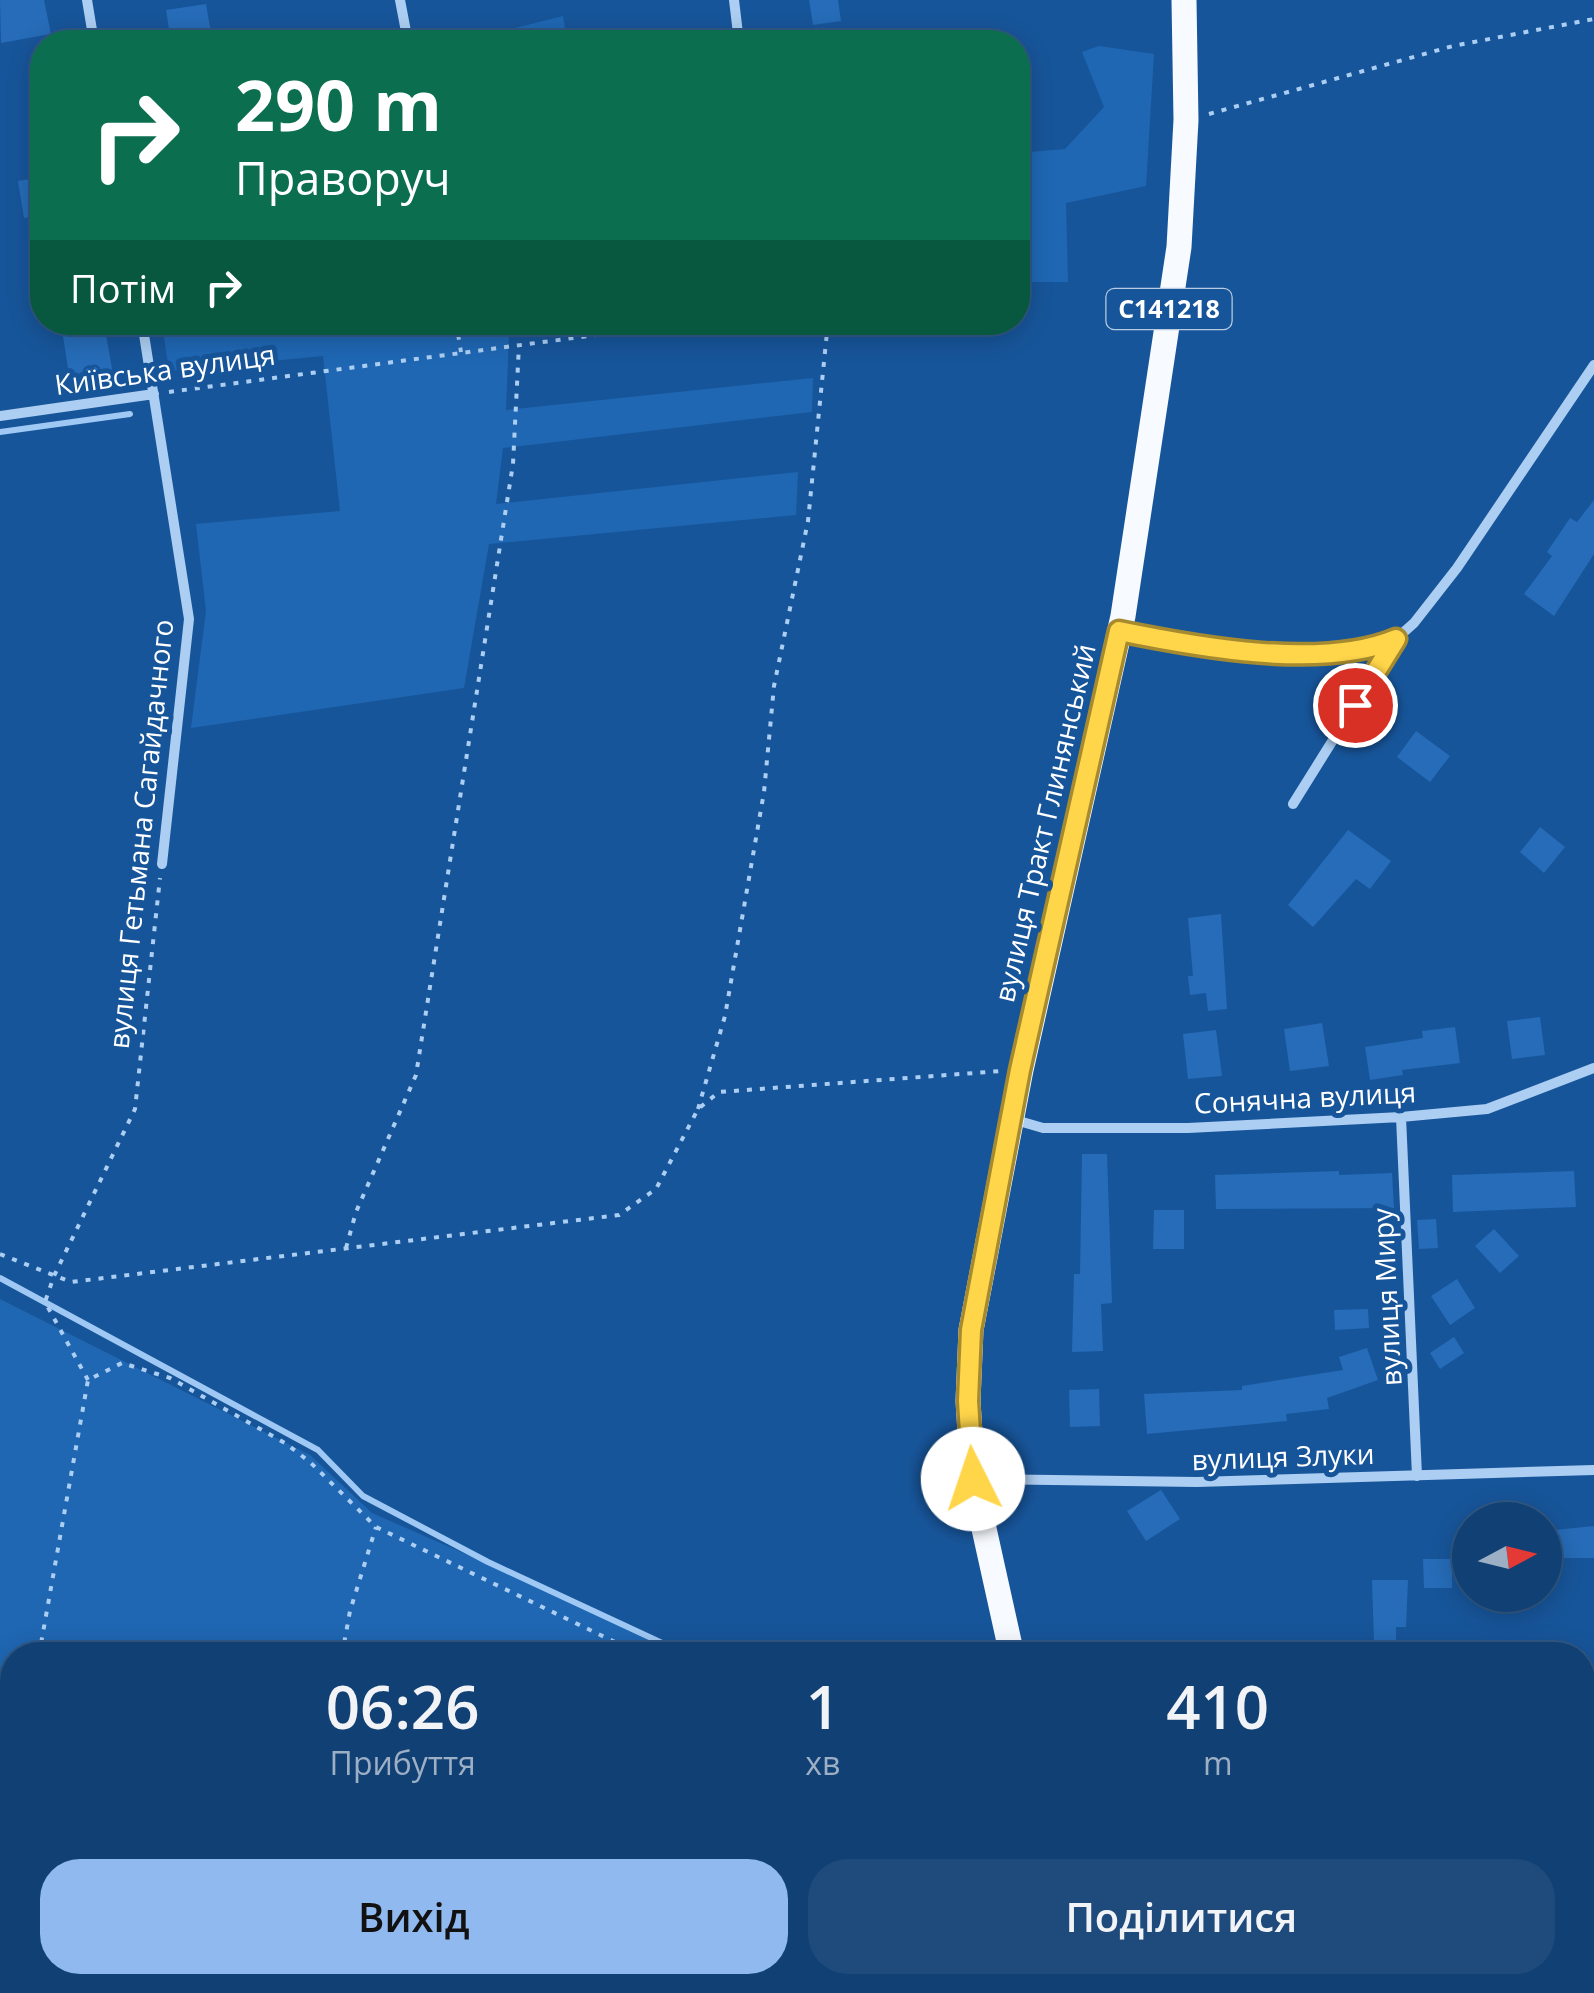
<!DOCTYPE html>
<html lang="uk">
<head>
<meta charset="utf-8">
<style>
	body { margin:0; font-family:"Open Sans",sans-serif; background:#1e4b7c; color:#f1f3f6; height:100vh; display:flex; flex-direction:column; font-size:38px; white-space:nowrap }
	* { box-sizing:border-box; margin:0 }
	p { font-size:32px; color:#9cafc5 }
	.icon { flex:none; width:55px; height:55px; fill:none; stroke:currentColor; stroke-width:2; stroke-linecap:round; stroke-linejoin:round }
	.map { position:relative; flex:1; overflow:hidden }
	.sheet { position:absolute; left:0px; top:1642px; width:1595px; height:352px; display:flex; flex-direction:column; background:#114074; border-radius:40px 40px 0 0; box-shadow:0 5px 25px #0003,0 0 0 2px #305986 }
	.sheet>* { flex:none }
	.guide { position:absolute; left:30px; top:30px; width:1000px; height:305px; border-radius:40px; box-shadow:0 5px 25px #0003,0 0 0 2px #305986; background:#0b6e4f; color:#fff; overflow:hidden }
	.needle { width:65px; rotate:83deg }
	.fabs { position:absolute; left:1452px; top:1502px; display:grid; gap:20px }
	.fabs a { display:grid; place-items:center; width:110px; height:110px; border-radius:50%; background:#114074; box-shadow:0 5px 25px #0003,0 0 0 2px #305986; font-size:50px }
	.pin { position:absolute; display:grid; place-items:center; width:85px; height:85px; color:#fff; margin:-42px; border:5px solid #fff; border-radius:50%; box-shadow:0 2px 10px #0007 }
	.me { position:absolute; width:110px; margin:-55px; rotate:356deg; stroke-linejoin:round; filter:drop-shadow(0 0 8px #0008) }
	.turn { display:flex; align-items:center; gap:35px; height:210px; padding:0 40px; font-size:45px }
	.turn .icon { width:130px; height:130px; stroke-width:2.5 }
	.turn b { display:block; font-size:70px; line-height:85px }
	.then { display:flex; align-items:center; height:95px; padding:0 40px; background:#0003; gap:20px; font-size:38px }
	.eta { display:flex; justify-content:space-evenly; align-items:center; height:170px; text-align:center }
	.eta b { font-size:60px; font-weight:600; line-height:70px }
	.primary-button { display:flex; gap:20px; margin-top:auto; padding:20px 40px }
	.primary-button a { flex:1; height:115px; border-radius:40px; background:#90b9f0; color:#111; font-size:40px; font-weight:600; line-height:115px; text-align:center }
	.primary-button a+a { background:#1e4b7c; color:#f1f3f6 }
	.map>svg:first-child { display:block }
	.green { fill:#1f67b3 }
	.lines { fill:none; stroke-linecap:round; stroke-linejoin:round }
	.stream { stroke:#9fc9f4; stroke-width:6 }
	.building { fill:#266cb8 }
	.path { stroke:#accef2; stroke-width:4; stroke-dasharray:5 8; stroke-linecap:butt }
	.street { stroke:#accef2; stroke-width:10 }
	.primary { stroke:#f7faff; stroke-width:25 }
	.route-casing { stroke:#a68a30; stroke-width:25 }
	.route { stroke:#ffd54a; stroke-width:18 }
	.labels { text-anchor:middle; stroke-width:10; stroke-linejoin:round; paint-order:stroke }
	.shield { fill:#17559a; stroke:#b9cce1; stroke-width:2.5 }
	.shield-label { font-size:25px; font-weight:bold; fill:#fff }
	.street-label { font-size:28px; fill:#fff; stroke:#17559a }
</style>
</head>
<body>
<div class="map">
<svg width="1594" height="1993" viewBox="0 0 1594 1993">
	<rect width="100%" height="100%" fill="#17559a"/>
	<!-- green -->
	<path class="green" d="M563,16L567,42H459Z
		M1099,46L1154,54L1146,186L1066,203L1068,282H1018V153L1065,149L1104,107L1082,52Z
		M162,323H622L509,335L506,410L813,378L812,412L503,448L496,504L798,472L796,515L489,544L464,688L191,728L206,611L196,524L340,511L323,356L169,371Z
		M0,1299L310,1455L372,1513L696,1655H12V1982H1008L1009,1993H0Z"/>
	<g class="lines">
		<!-- stream -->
		<path class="stream" d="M0,432L130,414
			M0,1278L318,1450L363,1496L488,1562L688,1655
			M1319,1982L1323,1993"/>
	</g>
	<!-- building -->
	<path class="building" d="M0,0H44L51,34L1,43Z
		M809,0H838L841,21L813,25Z
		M206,4L212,39L171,42L166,10Z
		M42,177V215L24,218L18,181Z
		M105,329L113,374L70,381L63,336Z
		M1594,500V554L1554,616L1524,594L1552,556L1547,552L1570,518L1577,522Z
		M1416,731L1450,756L1430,782L1397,757Z
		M1540,827L1565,847L1544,873L1520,852Z
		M1348,830L1391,861L1370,889L1356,879L1313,927L1288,905Z
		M1221,914L1227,1009L1208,1011L1206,993L1190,995L1188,976H1193L1188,918Z
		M1540,1017L1545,1055L1512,1059L1507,1021Z
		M1322,1023L1329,1066L1290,1071L1284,1029Z
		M1455,1027L1460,1063L1402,1070L1403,1075L1370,1080L1365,1047L1423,1038L1422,1031Z
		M1216,1030L1222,1076L1188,1079L1183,1034Z
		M1082,1154H1107L1112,1303L1101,1304L1103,1351L1072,1352L1074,1274H1080Z
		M1339,1171V1175L1392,1173L1394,1208L1216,1209L1215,1175Z
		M1574,1171L1576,1207L1453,1212L1452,1175Z
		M1154,1210H1184V1249H1153Z
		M1436,1219L1438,1248L1419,1249L1417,1220Z
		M1494,1229L1519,1256L1500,1273L1475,1246Z
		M1457,1279L1475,1308L1450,1325L1431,1296Z
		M1368,1309L1369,1328L1335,1330L1334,1310Z
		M1454,1337L1464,1353L1440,1369L1430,1353Z
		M1367,1348L1378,1380L1327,1398L1329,1409L1286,1414L1287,1421L1147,1434L1144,1394L1242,1390V1386L1343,1370L1339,1357Z
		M1099,1389L1100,1426L1070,1427L1069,1390Z
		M1161,1490L1180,1519L1146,1541L1127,1511Z
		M1594,1526V1558H1545V1531Z
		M1423,1559H1452V1588H1424Z
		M1372,1580H1408L1406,1627H1396V1642H1374Z"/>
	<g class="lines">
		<!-- path -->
		<path class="path" d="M1209,114L1453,46L1594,19
			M456,322L461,352
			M169,392L693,322
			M698,1109L725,1016L764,792L774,686L808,521L828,322
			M346,1248L356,1212L416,1075L513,464L519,345
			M0,1254L71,1282L619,1215L656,1189L698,1109L719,1092L1001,1071
			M88,1380L45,1302L54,1276L135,1109L160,878
			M39,1655L88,1380L122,1363L170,1378L285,1443L310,1462L376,1527L642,1655
			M342,1655L350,1611L376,1527
			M0,1879L12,1806
			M295,1993L296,1982
			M599,1993L600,1982
			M900,1993L902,1982"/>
		<!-- street -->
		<path class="street" d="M87,0L94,42
			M400,0L408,42
			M734,0L739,42
			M142,322L189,619L162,864
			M0,416L154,394
			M1121,631C1198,647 1322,670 1395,639
			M1293,804L1396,639L1414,623L1457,568L1594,365
			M1401,1117L1417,1476
			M1012,1119L1043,1128H1188L1401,1117L1487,1109L1594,1068
			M974,1479L1197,1482L1594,1470
			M1582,1814H1594
			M1339,1982L1343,1993"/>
		<!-- primary -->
		<path class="primary" d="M1012,1655L973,1479L968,1401L971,1330L1021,1070L1123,616L1179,247L1186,120L1184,0
			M1054,1993V1982"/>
	</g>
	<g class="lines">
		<defs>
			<path id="route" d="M973,1479L968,1401L971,1330L1020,1070L1119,631C1197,647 1322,670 1396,639L1355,705"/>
		</defs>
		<!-- route casing -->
		<use href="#route" class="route-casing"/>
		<!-- route -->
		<use href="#route" class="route"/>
	</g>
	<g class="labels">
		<!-- shield labels -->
		<rect class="shield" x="1106.5" y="289" width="125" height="40" rx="8"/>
		<g class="shield-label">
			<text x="1169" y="318">С141218</text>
		</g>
		<!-- street labels -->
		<g class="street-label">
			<text transform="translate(165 370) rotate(-8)" y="10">Київська вулиця</text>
			<text transform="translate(1045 823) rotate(-77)" y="10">вулиця Тракт Глинянський</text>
			<text transform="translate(141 834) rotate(-84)" y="10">вулиця Гетьмана Сагайдачного</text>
			<text transform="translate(1305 1098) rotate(-3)" y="10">Сонячна вулиця</text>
			<text transform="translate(1387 1297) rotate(-93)" y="10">вулиця Миру</text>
			<text transform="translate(1283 1457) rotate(-2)" y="10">вулиця Злуки</text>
		</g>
	</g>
</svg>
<div class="fabs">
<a><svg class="needle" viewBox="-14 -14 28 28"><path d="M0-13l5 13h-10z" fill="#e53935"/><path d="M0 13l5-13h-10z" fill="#9cafc5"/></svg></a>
</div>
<div class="pin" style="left:1355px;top:705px;background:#d93025"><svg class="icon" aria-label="arrive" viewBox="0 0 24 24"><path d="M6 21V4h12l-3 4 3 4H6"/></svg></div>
<svg class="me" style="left:973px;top:1479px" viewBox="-20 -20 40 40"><circle r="19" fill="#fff"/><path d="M0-13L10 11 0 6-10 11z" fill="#ffd54a"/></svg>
<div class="guide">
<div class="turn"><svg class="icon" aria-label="right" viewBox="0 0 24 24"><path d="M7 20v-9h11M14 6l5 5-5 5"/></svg><div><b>290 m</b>Праворуч</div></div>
<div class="then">Потім<svg class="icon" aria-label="right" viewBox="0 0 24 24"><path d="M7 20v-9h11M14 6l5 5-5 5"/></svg></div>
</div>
<section class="sheet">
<div class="eta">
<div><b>06:26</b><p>Прибуття</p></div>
<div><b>1</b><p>хв</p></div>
<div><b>410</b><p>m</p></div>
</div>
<div class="primary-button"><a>Вихід</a><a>Поділитися</a></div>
</section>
</div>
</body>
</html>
